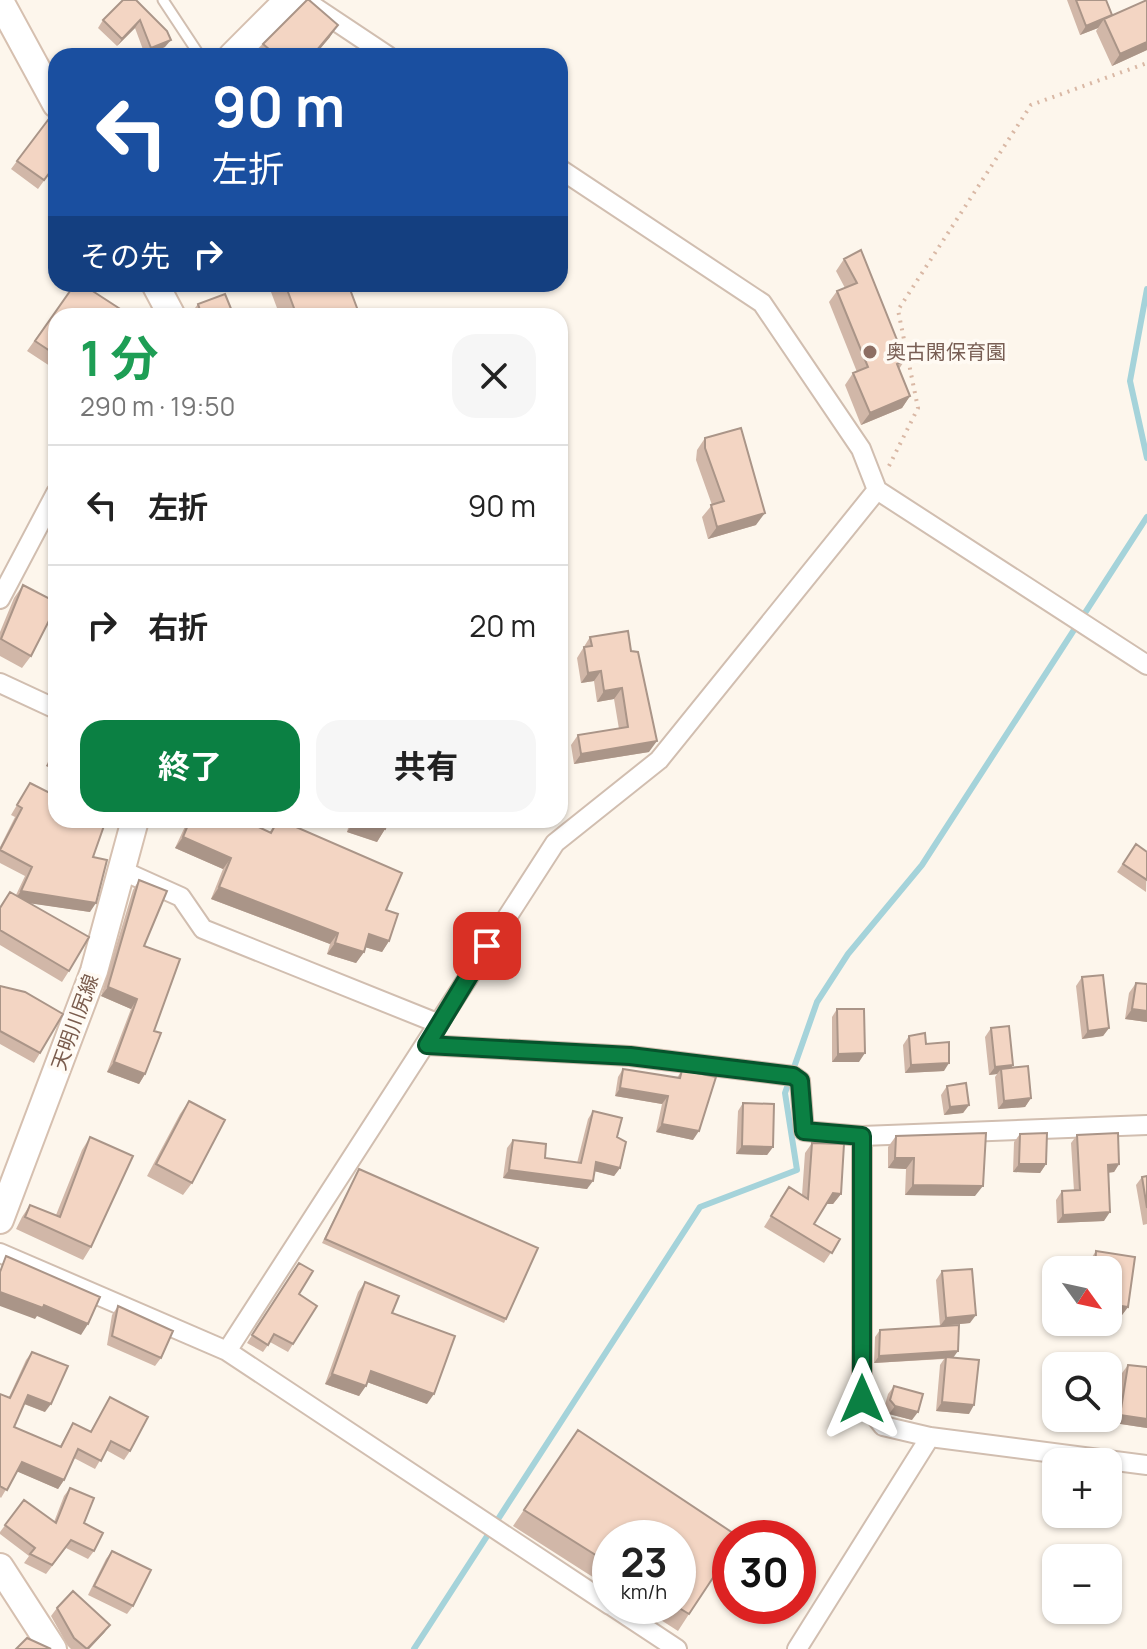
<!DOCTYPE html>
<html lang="ja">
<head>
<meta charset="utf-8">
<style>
	body { margin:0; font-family:Manrope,"Noto Sans JP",sans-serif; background:#f6f6f6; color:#222; height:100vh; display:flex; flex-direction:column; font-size:30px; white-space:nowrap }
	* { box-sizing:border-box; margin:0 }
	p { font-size:26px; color:#767676 }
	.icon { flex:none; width:44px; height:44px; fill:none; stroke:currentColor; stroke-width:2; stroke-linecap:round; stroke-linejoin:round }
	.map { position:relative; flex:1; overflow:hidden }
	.drawer { position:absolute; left:48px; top:308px; width:520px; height:520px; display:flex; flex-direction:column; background:#fff; border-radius:24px; box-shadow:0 2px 6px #0004 }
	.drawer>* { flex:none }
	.banner { position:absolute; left:48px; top:48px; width:520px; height:244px; border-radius:24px; box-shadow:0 2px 6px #0004; background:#1a4fa0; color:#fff; overflow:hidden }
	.needle { width:52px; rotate:123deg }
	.buttons { position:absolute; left:1042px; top:1256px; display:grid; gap:16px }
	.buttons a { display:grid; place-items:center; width:80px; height:80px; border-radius:16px; background:#fff; box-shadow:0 2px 6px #0004; font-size:40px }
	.speed { position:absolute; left:592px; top:1520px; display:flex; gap:16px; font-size:40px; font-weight:700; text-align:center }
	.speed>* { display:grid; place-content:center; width:104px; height:104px; border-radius:50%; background:#fff; box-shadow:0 2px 6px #0004; line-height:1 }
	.speed small { font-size:20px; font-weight:400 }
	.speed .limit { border:12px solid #d22; background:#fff; color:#111 }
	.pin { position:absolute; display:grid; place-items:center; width:68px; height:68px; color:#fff; margin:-34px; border-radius:16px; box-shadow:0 4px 12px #0006 }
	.me { position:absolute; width:88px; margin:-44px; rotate:0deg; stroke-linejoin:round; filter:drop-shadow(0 0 6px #0008) }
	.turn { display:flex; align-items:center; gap:28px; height:168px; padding:0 32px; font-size:36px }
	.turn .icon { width:104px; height:104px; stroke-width:2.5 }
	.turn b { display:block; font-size:56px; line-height:68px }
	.then { display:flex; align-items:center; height:76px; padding:0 32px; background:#0003; gap:16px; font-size:30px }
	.round { display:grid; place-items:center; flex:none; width:84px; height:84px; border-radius:24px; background:#f6f6f6 }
	.overview { display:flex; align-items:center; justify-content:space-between; height:136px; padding:0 32px }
	h1 { font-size:48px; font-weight:700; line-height:60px; color:#1e9e55 }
	.cta { display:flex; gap:16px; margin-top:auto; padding:16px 32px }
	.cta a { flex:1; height:92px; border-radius:24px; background:#0b8043; color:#fff; font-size:32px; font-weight:700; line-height:92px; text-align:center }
	.cta a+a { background:#f6f6f6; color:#222 }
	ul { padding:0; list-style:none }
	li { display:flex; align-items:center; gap:24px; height:120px; padding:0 32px; border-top:2px solid #e0e0e0 }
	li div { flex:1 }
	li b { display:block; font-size:30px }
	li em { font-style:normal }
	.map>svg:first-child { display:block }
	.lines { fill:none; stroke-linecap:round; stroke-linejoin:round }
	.stream { stroke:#a5d3da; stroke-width:6 }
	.lane-casing { stroke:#d1beb0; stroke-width:13 }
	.street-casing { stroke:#d1beb0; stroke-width:22 }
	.secondary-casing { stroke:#d6c0b0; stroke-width:30 }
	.path { stroke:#d9b8a5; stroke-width:4; stroke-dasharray:2 6; stroke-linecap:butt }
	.lane { stroke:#fff; stroke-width:9 }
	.street { stroke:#fff; stroke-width:18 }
	.secondary { stroke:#fff; stroke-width:26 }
	.wall { fill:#d1b7a8 }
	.shaded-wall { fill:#aa9588 }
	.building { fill:#f3d5c3; stroke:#aa9588; stroke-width:2 }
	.route-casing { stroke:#07532c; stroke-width:20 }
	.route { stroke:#0b8043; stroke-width:14 }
	.education-dot { fill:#8d6e63; stroke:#fffaf3; stroke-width:3 }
	.labels { text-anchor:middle; stroke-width:7; stroke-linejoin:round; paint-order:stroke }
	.education-label { font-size:20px; fill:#785e54; stroke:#fffaf3; text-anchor:start }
	.street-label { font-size:20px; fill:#7a5c4d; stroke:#fffaf3 }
</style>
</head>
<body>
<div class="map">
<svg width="1147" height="1649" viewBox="0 0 1147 1649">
	<rect width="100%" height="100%" fill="#fdf6ec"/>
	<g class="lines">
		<!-- stream -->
		<path class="stream" d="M1147,289L1130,381L1147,458
			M414,1649L700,1207L797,1170L785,1093L817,1002L848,954L922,865L1147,517"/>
		<defs>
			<path id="lane" d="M163,0L200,56"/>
			<path id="street" d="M304,0L388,56
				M560,169L762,303L861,449L877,490L1147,665
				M0,599L56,493
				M0,683L56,709
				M121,870L181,897L203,929L437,1023
				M427,1045L630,1056L793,1076L800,1081L804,1131L862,1136L1147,1125
				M862,1136V1399L883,1426L930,1437L1147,1465
				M0,1253L227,1351L610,1605
				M227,1351L555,843L659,760L877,490
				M612,1606L677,1649
				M797,1649L930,1437"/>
			<path id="secondary" d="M0,1L56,104
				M232,56L288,0
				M155,284L172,316
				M0,1220L94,971L135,820
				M0,1567L53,1649"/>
		</defs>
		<!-- lane casing -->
		<use href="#lane" class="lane-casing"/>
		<!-- street casing -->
		<use href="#street" class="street-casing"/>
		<!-- secondary casing -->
		<use href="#secondary" class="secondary-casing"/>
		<!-- path -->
		<path class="path" d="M889,466L918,408L898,310L1031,105L1147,63"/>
		<!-- lane -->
		<use href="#lane" class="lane"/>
		<!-- street -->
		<use href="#street" class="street"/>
		<!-- secondary -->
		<use href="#secondary" class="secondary"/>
	</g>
	<!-- wall -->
	<path class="wall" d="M123,0L165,47L145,55L135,28L117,46L98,28L103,20Z
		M1067,0H1106L1112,15L1147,0V50L1112,66L1096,31L1098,28L1080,35Z
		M330,37L314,56H254L263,44Z
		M48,120L56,164L38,189L11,169Z
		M844,259L905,360L899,369L910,396L902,408L861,425L845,385L853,373L857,372L829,302L837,291L845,288L836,271Z
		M75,284L91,290L56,316V370L27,351Z
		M268,284H357L353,289L350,290L360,316H280Z
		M198,304L234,316H194L192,312Z
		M705,438L756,525L708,539L702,517L712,505L696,460L697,450Z
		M23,585L31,656L22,668L0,656V632L14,598Z
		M628,631L649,752L574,764L571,745L578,735L619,729L614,699L597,702L594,681L581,683L577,658L590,637Z
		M56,744V770L46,766Z
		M30,783L93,857L90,912L30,903L69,971L62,982L0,945V907L10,892L16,895L25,876L0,863V847L15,817L11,815Z
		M188,820H244L269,833L278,820L386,910L389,941L382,952L365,947L364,952L356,963L327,954L330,944L211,899L223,869L175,848Z
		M350,820H388L385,829L377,842L347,832Z
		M1136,844L1147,852L1146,892L1117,872Z
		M139,880L144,946L154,1031L145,1074L139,1084L107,1072L131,1009L101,996L133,890Z
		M1082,977L1109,1028L1103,1036L1082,1039L1076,986Z
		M1136,983L1147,984V1022L1125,1019L1129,993Z
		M0,986L40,1053L34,1063L0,1044Z
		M837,1009L859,1062H832V1017Z
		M991,1028L1013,1065L1011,1068L1031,1098L1025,1107L998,1109L995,1077L997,1074L989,1075L985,1037Z
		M909,1036L926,1044L944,1071L905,1073L903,1045Z
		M623,1069L677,1078L682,1070L693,1140L656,1132L662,1104L615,1096L618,1077Z
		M947,1086L969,1105L963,1113L944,1115L941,1095Z
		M189,1101L192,1183L183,1195L147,1176L180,1114Z
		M743,1103L773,1147L767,1155L736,1154L738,1111Z
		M593,1111L617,1137L620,1168L614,1176L594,1171L587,1189L503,1178L507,1148L513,1140L545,1158L577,1163L588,1119Z
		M1020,1134L1046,1164L1040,1173L1013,1172L1014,1142Z
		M1077,1135L1119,1164L1114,1172L1108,1173L1104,1221L1057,1223L1056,1200L1062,1191H1074L1071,1143Z
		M896,1136L975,1196L905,1195L906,1169L888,1168V1147Z
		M90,1137L91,1247L83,1260L16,1229L22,1217L30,1205L56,1215L82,1150Z
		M812,1143L841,1194L833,1204H826L814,1224L840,1239L824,1263L764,1227L789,1187L802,1195L805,1153Z
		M359,1169L506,1319L504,1323L322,1243Z
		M1147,1176V1224L1143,1225L1136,1185L1142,1177Z
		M1096,1251L1135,1257L1128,1307L1119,1319L1108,1318V1270H1087L1088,1263Z
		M299,1263V1294L293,1344L288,1352L270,1342L263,1352L247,1343Z
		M942,1271L970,1323L940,1326L936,1280Z
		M365,1282L392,1313L427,1404L367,1382L359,1396L325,1384L358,1292Z
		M118,1306L161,1358L155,1366L107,1345L112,1315Z
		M880,1330L953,1358L969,1414L936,1411L940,1365L944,1359L874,1363L875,1337Z
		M32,1352L45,1412L24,1404L14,1427L60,1446L73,1423L90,1432L110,1397L130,1451L124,1460L106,1450L95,1469L74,1458L64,1480L58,1489L17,1471L1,1498L0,1497V1394L9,1397L26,1360Z
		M1128,1365L1147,1428L1114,1423L1122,1373Z
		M894,1386L912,1420L889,1414L884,1408L888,1394Z
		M578,1430L689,1614L678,1631L639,1606H678L610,1538V1588L513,1526Z
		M70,1488L94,1551L88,1559L66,1548L46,1574L24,1563L29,1556L0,1534V1532L24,1500L54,1522L64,1496Z
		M112,1551L133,1606L127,1614L88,1595L106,1559Z
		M57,1608L110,1625L104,1633L89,1649H71L68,1646L51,1616Z"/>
	<!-- shaded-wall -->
	<path class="shaded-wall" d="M1104,19L1098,28L1080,35L1086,26Z
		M140,20L135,28L117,46L122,39Z
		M338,25L330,37L314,56H312Z
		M171,40L165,47L145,55L151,48Z
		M1147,42V50L1112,66L1120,54Z
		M346,284H357L353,289L338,295Z
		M910,396L902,408L861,425L870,413Z
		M765,513L756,525L708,539L717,527Z
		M601,671L594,681L581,683L588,673Z
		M622,688L614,699L597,702L604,691Z
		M657,741L649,752L574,764L581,754Z
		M53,756L56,758V770L46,766Z
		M355,820H357L385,829L377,842L347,832Z
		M183,837L231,858L223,869L175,848Z
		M219,887L338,933L330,944L211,899Z
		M21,891L96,903L90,912L14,901Z
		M369,934L389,941L382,952L361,946Z
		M335,943L364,952L356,963L327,954Z
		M108,987L137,999L131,1009L101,996Z
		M1132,1009L1147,1011V1022L1125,1019Z
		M1109,1028L1103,1036L1082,1039L1088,1031Z
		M865,1053L859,1062H832L838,1054Z
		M114,1062L145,1074L139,1084L107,1072Z
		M949,1063L944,1071L905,1073L911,1065Z
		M1013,1065L1007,1073L1001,1069L997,1074L989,1075L995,1067Z
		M620,1088L668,1096L662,1104L615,1096Z
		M1031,1098L1025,1107L998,1109L1004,1101Z
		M969,1105L963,1113L944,1115L950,1107Z
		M662,1124L699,1131L693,1140L656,1132Z
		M742,1146L773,1147L767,1155L736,1154Z
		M895,1158H914L906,1169L888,1168Z
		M596,1162L620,1168L614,1176L590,1170Z
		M1019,1164H1046L1040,1173L1013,1172Z
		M1119,1164L1114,1172L1102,1173L1108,1165Z
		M509,1170L593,1181L587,1189L503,1178Z
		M913,1185L983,1186L975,1196L905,1195Z
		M833,1193L841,1194L833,1204H826Z
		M1110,1212L1104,1221L1057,1223L1063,1215Z
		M0,1292L44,1305L88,1324L81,1335L37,1316L35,1319L0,1306Z
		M1108,1304L1128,1307L1119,1319L1108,1318Z
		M976,1315L970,1323L940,1326L946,1318Z
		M958,1351L953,1358L874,1363L879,1356Z
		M371,1371L434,1394L427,1404L364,1381Z
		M332,1374L366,1386L359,1396L325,1384Z
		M28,1395L51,1404L45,1412L22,1403Z
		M942,1402L974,1405L969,1414L936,1411Z
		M895,1406L918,1412L912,1420L889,1414Z
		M1120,1415L1147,1419V1428L1114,1423Z
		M22,1462L64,1480L58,1489L16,1471Z
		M110,1625L104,1633L89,1649H87Z"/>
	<!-- building -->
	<path class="building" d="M123,0H136L167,31L171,40L151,48L140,20L122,39L103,20Z
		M307,0H309L338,25L312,56L303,50L298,56H277L263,44Z
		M1076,0H1106L1112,15L1086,26Z
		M1147,0V42L1120,54L1104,19Z
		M48,120L56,125V164L44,180L17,161Z
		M861,250L905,360L897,364L910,396L870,413L853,373L868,367L837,291L857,283L844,259Z
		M75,284H94L91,290L131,316H56V355L35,341Z
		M285,284H348L360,316H297Z
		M225,294L234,316H202L198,304Z
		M741,428L765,513L717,527L711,505L724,501L705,448V438Z
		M23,585L56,602V607L31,656L1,639Z
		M628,631L631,651L638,652L657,741L581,754L578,735L628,727L622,688L604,691L601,671L588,673L584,647L592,646L590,637Z
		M30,783L56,796V820H106L93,857L107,860L96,903L21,891L32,867L0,850L22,808L17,805Z
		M190,820H244L271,833L278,820H280L402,873L386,910L398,914L389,941L369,934L364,952L335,943L338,933L219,887L231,858L183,837Z
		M357,820H388L385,829Z
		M1136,844L1147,852V880L1123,864Z
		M139,880L167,891L144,946L180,959L154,1031L161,1033L145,1074L114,1062L137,999L108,987Z
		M10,892L89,937L69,971L0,930V908Z
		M1103,975L1109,1028L1088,1031L1082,977Z
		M1136,983L1147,984V1011L1132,1009Z
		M0,986L25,992L63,1014L40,1053L0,1031Z
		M837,1009H864L865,1053L838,1054Z
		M1009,1026L1013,1065L995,1067L991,1028Z
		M925,1033L926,1044L949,1042V1063L911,1065L909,1036Z
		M1028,1066L1031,1098L1004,1101L1001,1069Z
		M623,1069L680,1078L682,1070L716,1077L699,1131L662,1124L668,1096L620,1088Z
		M966,1083L969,1105L950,1107L947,1086Z
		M189,1101L225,1120L192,1183L156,1164Z
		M743,1103L774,1104L773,1147L742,1146Z
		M593,1111L622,1118L617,1137L626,1142L620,1168L596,1162L593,1181L509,1170L513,1140L546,1144L545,1158L581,1163Z
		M986,1133L983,1186L913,1185L914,1158H895L896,1136Z
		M1047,1133L1046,1164H1019L1020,1134Z
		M1118,1133L1119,1164L1108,1165L1110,1212L1063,1215L1062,1191L1080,1190L1077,1135Z
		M90,1137L133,1156L91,1247L25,1217L30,1205L60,1217Z
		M812,1143L844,1144L841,1194L833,1193L814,1224L840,1239L832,1253L771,1216L789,1187L808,1199Z
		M359,1169L538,1248L506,1319L325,1239Z
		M1147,1176V1208L1142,1177Z
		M1096,1251L1135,1257L1128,1307L1108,1304V1270H1095Z
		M6,1256L100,1297L88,1324L44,1305L43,1308L0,1292V1272Z
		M299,1263L313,1271L299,1294L317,1306L293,1344L274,1334L268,1345L252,1335Z
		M972,1269L976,1315L946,1318L942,1271Z
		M365,1282L399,1296L392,1313L455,1336L434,1394L371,1371L366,1386L332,1374Z
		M118,1306L173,1331L161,1358L112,1336Z
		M959,1325L958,1351L879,1356L880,1330Z
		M32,1352L68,1366L51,1404L28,1395L14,1427L61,1447L73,1423L91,1432L110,1397L148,1417L130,1451L111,1441L101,1461L78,1449L64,1480L22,1462L7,1490L0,1486V1394L10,1398Z
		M946,1357L979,1360L974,1405L942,1402Z
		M1128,1365L1147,1367V1419L1120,1415Z
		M894,1386L923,1394L918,1412L895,1406L890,1400Z
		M578,1430L739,1537L730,1538V1552L689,1614L676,1606H678V1538H610V1564L524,1510Z
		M70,1488L94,1498L84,1523L103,1533L94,1551L71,1540L52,1565L30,1554L35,1548L5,1525L24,1500L56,1523Z
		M112,1551L151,1570L133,1606L94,1586Z
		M73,1591L110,1625L87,1649L74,1638L57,1608Z
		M27,1638L51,1649H16Z"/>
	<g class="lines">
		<defs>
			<path id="route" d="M487,946L427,1045L630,1056L793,1076L800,1081L804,1131L862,1136V1399"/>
		</defs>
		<!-- route casing -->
		<use href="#route" class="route-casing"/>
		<!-- route -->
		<use href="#route" class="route"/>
	</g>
	<!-- markers -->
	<circle class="education-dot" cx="870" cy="352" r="8"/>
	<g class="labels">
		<!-- education labels -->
		<g class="education-label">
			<text x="886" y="359">奥古閑保育園</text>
		</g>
		<!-- street labels -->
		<g class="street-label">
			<text transform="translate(75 1022) rotate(-70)" y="7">天明川尻線</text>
		</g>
	</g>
</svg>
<div class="buttons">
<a><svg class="needle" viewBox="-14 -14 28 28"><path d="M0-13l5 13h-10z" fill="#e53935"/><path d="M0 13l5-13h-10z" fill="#767676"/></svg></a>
<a><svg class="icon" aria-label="search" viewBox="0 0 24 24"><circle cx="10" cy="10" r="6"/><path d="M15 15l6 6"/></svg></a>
<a>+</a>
<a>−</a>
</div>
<div class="speed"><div>23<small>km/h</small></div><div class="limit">30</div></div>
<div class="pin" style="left:487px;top:946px;background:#d93025"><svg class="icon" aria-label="arrive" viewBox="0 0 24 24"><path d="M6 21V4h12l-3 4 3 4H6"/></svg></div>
<svg class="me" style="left:862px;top:1399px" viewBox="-20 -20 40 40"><path d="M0-17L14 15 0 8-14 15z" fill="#0b8043" stroke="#fff" stroke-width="4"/></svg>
<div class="banner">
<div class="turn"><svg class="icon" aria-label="left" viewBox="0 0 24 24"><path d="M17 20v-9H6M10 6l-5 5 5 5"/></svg><div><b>90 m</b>左折</div></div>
<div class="then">その先<svg class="icon" aria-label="right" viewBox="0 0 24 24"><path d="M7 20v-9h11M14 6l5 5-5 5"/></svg></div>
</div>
<section class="drawer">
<div class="overview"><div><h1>1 分</h1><p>290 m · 19:50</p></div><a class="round"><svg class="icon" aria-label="close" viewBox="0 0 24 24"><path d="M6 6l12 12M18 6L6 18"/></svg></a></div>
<ul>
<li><svg class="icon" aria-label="left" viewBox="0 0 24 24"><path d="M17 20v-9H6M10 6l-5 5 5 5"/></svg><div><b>左折</b></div><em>90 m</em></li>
<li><svg class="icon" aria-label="right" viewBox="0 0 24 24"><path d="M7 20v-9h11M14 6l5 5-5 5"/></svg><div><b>右折</b></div><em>20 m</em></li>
</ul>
<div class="cta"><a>終了</a><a>共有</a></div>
</section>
</div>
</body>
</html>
